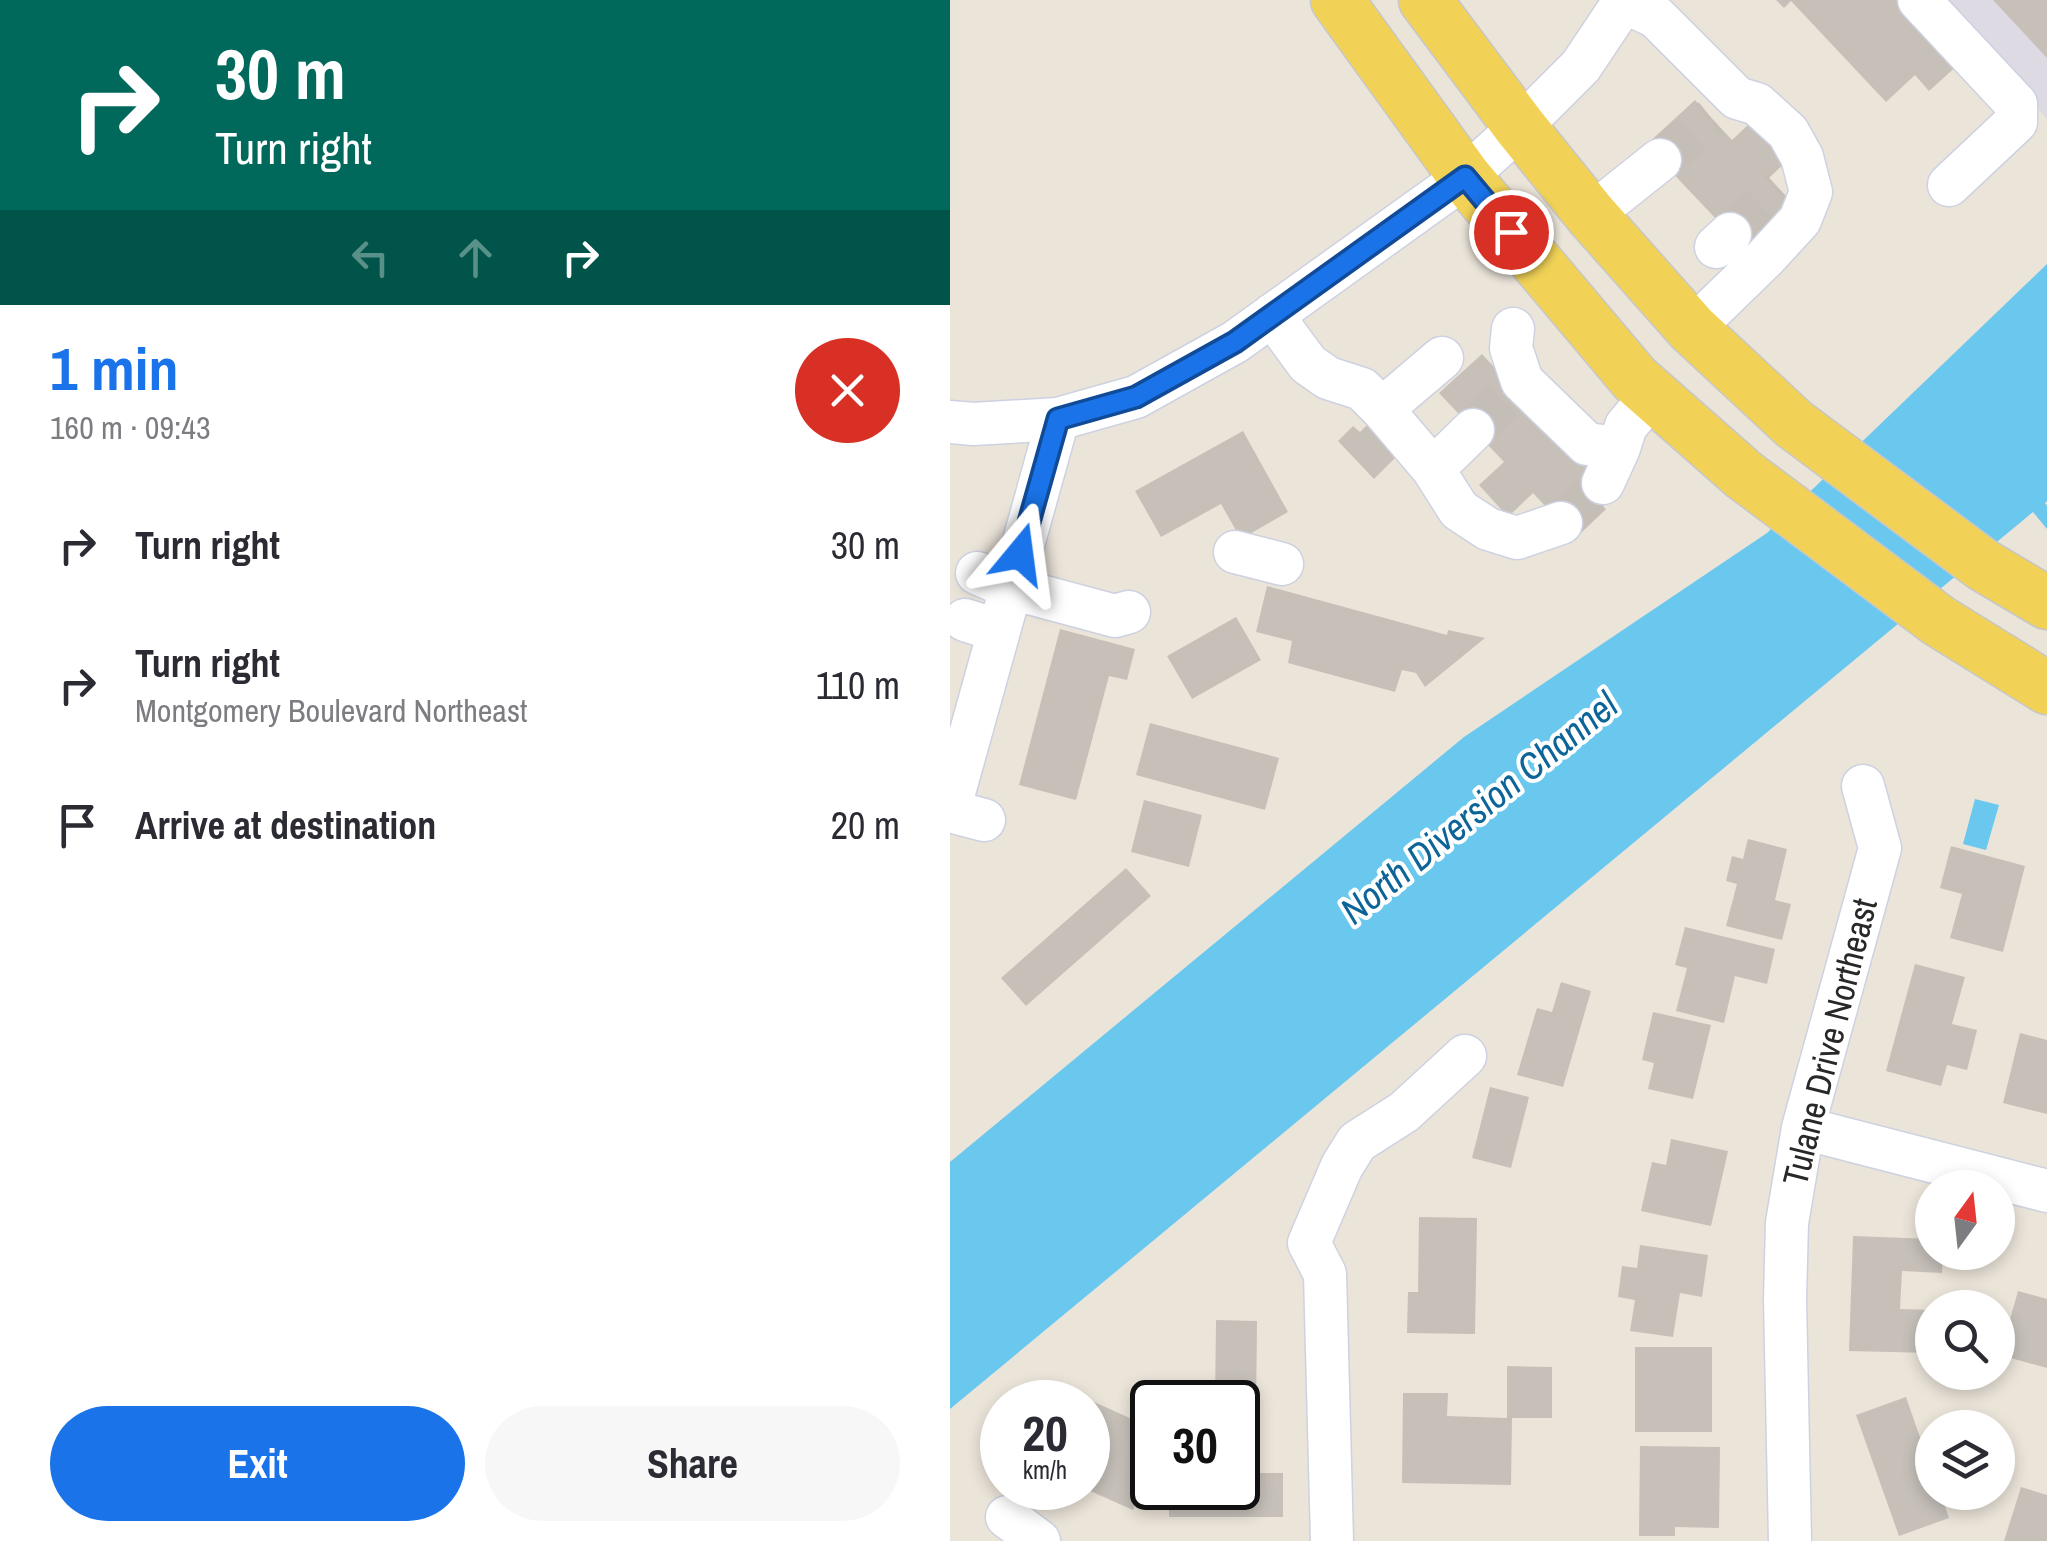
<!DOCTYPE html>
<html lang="en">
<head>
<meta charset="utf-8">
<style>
	body { margin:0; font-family:"Archivo Narrow",sans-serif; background:#f7f7f7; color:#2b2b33; height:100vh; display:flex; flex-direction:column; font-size:38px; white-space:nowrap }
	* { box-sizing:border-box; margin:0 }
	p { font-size:32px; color:#7c7c81 }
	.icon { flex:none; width:55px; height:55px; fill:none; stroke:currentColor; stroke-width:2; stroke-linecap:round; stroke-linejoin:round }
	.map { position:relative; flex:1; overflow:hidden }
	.panel { display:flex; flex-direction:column; background:#fff; width:950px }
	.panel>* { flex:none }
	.guide { background:#00695c; color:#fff; overflow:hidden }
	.needle { width:65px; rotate:15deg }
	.tools { position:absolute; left:965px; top:1170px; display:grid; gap:20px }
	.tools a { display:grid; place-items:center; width:100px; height:100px; border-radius:50%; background:#fff; box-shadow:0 5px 15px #0003; font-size:50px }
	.speed { position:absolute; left:30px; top:1380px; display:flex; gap:20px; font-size:50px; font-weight:700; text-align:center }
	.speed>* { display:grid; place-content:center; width:130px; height:130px; border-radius:50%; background:#fff; box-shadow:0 5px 15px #0003; line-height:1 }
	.speed small { font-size:25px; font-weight:400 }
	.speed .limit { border:5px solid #111; border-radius:15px; background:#fff; color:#111 }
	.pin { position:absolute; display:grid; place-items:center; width:85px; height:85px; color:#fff; margin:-42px; border:5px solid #fff; border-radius:50%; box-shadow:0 2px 10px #0007 }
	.me { position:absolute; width:110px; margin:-55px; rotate:16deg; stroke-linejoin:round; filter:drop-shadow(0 0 8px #0008) }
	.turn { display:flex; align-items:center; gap:35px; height:210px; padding:0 50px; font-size:45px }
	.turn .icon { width:130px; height:130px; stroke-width:2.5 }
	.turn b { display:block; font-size:70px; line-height:85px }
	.lanes { display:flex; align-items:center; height:95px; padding:0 50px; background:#0003; justify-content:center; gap:50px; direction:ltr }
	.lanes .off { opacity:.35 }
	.round { display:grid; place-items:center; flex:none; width:105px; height:105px; border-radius:52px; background:#f7f7f7 }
	.head { display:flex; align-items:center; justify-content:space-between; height:170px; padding:0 50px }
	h1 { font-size:60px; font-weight:800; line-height:75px; color:#1a73e8 }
	.cta { display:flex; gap:20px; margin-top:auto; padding:20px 50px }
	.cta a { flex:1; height:115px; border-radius:60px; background:#1a73e8; color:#fff; font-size:40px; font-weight:800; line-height:115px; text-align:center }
	.cta a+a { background:#f7f7f7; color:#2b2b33 }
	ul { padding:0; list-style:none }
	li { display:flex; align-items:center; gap:30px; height:140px; padding:0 50px }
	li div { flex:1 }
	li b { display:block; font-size:38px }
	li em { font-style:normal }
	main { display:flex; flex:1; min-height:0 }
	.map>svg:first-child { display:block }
	.industrial { fill:#dddae3 }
	.water { fill:#6ac8ef }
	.building { fill:#c6c0b9 }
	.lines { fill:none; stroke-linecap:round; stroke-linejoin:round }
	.minor-tunnel { stroke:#c4beb6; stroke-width:42; stroke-dasharray:42 21; stroke-linecap:butt }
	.minor-casing { stroke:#ced1e1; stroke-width:45 }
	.major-casing { stroke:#c7c7c7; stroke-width:55 }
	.minor { stroke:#fff; stroke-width:42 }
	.major { stroke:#f1d257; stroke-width:52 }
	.route-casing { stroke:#114b97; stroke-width:25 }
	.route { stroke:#1a73e8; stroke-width:18 }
	.labels { text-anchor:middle; stroke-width:8; stroke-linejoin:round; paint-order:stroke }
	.street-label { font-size:35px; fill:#282828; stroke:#fff }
	.water-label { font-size:38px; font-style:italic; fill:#0c6498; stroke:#fff }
</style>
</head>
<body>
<main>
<section class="panel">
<div class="guide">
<div class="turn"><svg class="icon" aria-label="right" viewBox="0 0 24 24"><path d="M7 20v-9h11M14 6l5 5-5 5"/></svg><div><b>30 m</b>Turn right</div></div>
<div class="lanes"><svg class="icon off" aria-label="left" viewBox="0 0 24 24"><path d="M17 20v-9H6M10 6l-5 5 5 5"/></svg><svg class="icon off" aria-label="ahead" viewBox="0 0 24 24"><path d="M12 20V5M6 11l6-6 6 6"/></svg><svg class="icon" aria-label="right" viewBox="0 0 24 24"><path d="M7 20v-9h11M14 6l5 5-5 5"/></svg></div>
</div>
<div class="head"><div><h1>1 min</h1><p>160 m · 09:43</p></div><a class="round" style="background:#d93025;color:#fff"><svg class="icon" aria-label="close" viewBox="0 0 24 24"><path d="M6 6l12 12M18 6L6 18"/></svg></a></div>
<ul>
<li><svg class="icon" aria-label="right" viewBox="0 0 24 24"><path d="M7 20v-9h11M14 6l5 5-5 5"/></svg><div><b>Turn right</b></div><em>30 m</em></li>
<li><svg class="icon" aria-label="right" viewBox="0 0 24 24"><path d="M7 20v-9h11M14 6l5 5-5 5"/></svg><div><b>Turn right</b><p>Montgomery Boulevard Northeast</p></div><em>110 m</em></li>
<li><svg class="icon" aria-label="arrive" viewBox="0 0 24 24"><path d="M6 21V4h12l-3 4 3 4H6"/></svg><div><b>Arrive at destination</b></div><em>20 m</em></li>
</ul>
<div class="cta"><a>Exit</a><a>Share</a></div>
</section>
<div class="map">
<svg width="1097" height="1541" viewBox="0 0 1097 1541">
	<rect width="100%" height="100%" fill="#ebe4d9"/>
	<!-- industrial -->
	<path class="industrial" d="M988,0H1097V119Z"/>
	<!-- water -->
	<path class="water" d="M1097,264V501L1095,503L1097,506V529L1083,512L0,1409V1162L514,737L817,533Z
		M1025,799L1049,805L1036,850L1013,844Z"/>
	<!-- building -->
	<path class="building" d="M826,0H949L1009,64L979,91L965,75L936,102L841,1L834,8Z
		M1043,0H1097V58Z
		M745,100L782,140L800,123L837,161L819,178L852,213L804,259L696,145Z
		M532,354L664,496L622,535L583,493L558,517L529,485L554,462L489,393Z
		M417,425L447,456L424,479L388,441L403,426L410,432Z
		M293,431L338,512L291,539L271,504L211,537L185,491Z
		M317,586L497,635L498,630L535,638L475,687L466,673L452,670L445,692L338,663L342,641L306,632Z
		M286,617L311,660L242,699L217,656Z
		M110,629L185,649L177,680L159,676L126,800L69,785Z
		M200,723L329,758L315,810L186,775Z
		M194,800L252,815L239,867L181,852Z
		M798,839L837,849L825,900L841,904L832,940L776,926L787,884L776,881L782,856L793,859Z
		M1001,846L1075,866L1053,952L1000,938L1012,894L990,888Z
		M176,868L201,896L76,1006L51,978Z
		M735,927L825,949L817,984L785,976L774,1023L726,1011L737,968L725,965Z
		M965,964L1015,977L1002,1024L1027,1030L1017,1070L997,1065L991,1086L936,1071Z
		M611,982L641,991L613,1087L567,1075L587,1008L602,1012Z
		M703,1012L761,1025L743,1099L698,1089L704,1063L692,1060Z
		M1070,1033L1097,1040V1114L1053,1103Z
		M540,1087L579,1097L561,1168L522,1158Z
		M721,1139L778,1151L761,1226L691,1211L702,1162L716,1165Z
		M469,1217L527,1218L525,1334L457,1333L458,1292H468Z
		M903,1236L982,1239V1252H993L992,1273L952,1271L950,1309L982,1310V1353L899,1351Z
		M690,1245L758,1255L752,1297L730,1293L723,1337L680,1331L685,1300L668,1297L672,1266L687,1268Z
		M1068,1291L1097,1299V1368L1050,1355Z
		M266,1320L307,1321L306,1413L288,1412V1402H265Z
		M685,1347H762V1432H685Z
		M557,1366L602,1367V1418H562L561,1485L452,1483L453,1393H498L497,1416L557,1418Z
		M124,1393L202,1428V1466L183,1510L138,1490V1475L146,1455L138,1451V1402H120Z
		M956,1397L982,1472V1492H990L999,1518L949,1536L906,1415Z
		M690,1446L770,1447L769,1528L725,1527V1536H689Z
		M288,1473H333V1517H219V1488H288Z
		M1071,1487L1097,1495V1541H1054Z"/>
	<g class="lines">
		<!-- minor-tunnel -->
		<path class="minor-tunnel" d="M710,160L762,119
			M780,234L830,190
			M523,430L565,389
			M611,523L653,483"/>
		<defs>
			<path id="minor" d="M969,0L1066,104V122L999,185
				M674,2L706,17L787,98L807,104L838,132L852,157L861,192L850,220L816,257L742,329
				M641,215L710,160
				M766,247L780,234
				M322,315L358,364L378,378L412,389L432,409L483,469L509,510L538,529L567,538L611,523
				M563,329L561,348L572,381L637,444L669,448
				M432,409L492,358
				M0,422L23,424L108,419L186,397L285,342L515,177L570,127L631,66L675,0
				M483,469L523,430
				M653,483L669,448L676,426L702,395
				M285,552L332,564
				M27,573L61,588L165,616L179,612
				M15,620L49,631
				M0,807L108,419
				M0,811L34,820
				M853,1128L1097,1191
				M57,1517L89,1541
				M382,1541L375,1274L359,1243L392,1166L407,1142L454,1112L515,1056
				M840,1541L835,1299L837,1223L853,1128L930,848L913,786"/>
			<path id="major" d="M387,0L515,177L685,379L794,475L989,621L1097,688
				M475,0L570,127L641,215L742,329L844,424L1033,565L1097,603"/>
		</defs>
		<!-- minor casing -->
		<use href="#minor" class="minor-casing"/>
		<!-- major casing -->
		<use href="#major" class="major-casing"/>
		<!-- minor -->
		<use href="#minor" class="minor"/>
		<!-- major -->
		<use href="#major" class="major"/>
	</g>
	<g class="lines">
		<defs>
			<path id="route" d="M70,554L108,419L186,397L285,342L515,177L561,232"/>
		</defs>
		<!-- route casing -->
		<use href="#route" class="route-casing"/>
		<!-- route -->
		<use href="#route" class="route"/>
	</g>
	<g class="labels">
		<!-- street labels -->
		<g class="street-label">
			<text transform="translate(880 1042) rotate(-76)" y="12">Tulane Drive Northeast</text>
		</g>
		<!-- water labels -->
		<g class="water-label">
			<text transform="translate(529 808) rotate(-39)" y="13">North Diversion Channel</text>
		</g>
	</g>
</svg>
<div class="tools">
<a><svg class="needle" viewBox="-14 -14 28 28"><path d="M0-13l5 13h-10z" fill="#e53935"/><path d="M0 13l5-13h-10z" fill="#7c7c81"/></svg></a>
<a><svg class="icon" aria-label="search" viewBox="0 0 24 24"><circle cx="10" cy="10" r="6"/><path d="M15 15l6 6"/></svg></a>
<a><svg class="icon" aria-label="layers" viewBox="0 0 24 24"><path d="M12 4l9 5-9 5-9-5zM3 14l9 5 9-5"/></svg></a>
</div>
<div class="speed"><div>20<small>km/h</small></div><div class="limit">30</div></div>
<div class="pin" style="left:561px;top:232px;background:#d93025"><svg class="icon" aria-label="arrive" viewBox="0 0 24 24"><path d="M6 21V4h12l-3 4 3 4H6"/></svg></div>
<svg class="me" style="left:70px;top:554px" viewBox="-20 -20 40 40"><path d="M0-17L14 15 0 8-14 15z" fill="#1a73e8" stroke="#fff" stroke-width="4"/></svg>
</div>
</main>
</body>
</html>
